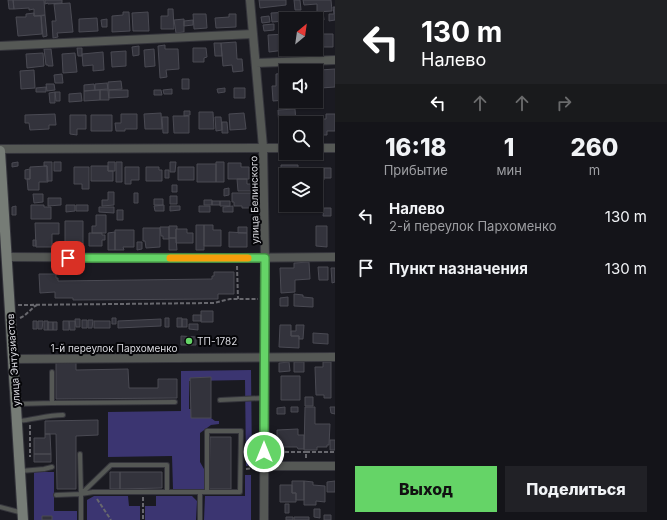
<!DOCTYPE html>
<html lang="ru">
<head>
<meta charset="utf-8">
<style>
	body { margin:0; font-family:Inter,sans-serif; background:#212126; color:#f1f3f6; height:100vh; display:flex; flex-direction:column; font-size:15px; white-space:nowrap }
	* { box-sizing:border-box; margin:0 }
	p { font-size:13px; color:#9d9ea2 }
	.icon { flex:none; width:22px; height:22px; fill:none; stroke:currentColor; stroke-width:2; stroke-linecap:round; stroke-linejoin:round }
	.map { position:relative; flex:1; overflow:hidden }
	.sheet { display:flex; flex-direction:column; background:#141419; width:332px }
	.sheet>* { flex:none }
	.hud { background:#202124; color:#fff; overflow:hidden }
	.needle { width:26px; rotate:29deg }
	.tools { position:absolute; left:279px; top:12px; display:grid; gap:8px }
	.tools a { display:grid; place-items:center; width:44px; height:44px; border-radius:0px; background:#141419; box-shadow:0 1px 3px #0004,0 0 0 1px #333338; font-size:20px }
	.pin { position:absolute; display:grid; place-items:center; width:34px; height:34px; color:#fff; margin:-17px; border-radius:8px; box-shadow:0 2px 6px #0006 }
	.me { position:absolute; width:44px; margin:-22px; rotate:0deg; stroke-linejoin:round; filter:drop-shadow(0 0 3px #0008) }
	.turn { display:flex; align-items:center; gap:14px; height:84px; padding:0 20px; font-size:18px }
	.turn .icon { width:52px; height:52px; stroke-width:2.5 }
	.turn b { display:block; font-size:28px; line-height:34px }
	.lanes { display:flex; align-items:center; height:38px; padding:0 20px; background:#0003; justify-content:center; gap:20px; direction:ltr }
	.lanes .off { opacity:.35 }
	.eta { display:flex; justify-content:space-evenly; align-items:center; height:68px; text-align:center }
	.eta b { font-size:24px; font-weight:800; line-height:28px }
	.button { display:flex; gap:8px; margin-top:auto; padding:8px 20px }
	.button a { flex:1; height:46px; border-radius:0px; background:#65d467; color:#111; font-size:16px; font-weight:800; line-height:46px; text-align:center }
	.button a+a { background:#212126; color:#f1f3f6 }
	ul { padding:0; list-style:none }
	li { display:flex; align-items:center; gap:12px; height:52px; padding:0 20px }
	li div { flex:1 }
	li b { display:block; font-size:15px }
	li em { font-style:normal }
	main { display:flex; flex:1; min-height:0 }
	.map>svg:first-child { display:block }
	.green { fill:#3b3571 }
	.building { fill:#33333c; stroke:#4a4a53 }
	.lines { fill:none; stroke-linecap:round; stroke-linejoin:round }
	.lane-casing { stroke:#35353c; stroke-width:6 }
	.street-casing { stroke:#35353c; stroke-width:10 }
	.secondary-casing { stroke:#35353c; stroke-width:12 }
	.path { stroke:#68686e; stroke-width:2; stroke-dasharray:4 2; stroke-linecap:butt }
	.lane { stroke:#555855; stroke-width:4 }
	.street { stroke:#555855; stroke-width:8 }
	.secondary { stroke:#767c76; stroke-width:10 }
	.route-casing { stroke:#428a43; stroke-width:10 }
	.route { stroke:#65d467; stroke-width:7 }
	.slow { stroke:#f59e0b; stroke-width:7 }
	.poi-dot { fill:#65d467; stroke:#050508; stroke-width:1.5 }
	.labels { text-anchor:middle; stroke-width:4; stroke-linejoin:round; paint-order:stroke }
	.street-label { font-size:10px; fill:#dadae0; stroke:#050508 }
	.poi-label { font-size:10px; fill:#dadae0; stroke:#050508; text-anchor:start }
</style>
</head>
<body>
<main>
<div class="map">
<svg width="335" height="520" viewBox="0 0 335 520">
	<rect width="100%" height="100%" fill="#1a1a21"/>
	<!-- green -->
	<path class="green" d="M251,370L252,465L246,466L245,380L189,381V409H197V418H211L215,421H219V424L211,425L200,433V462L204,469V489H173L172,456L108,457V412L181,411V371Z
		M34,472H54V511H77V520H34Z
		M245,475H251V520H204L205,496H245Z
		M94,496H128L129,506H140V520H87V500Z
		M156,496H192L197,501L196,520H145V506H156Z"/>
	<!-- building -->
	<path class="building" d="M8,0H13L14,9H9Z
		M13,0H44L45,15L34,16V9L29,10V8L14,9Z
		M45,0H62V3L48,4V3L45,4Z
		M259,0H286V5L260,8Z
		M294,0H300L301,10H295Z
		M303,0H331L332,11L317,12V4L304,5Z
		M70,3L73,32L57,33L58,37L53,38L52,21H56L54,4Z
		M333,7H335V20L329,21V14H334Z
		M168,9H173L174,29H161V16H168Z
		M123,12H129L130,31L112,32V16L123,15Z
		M148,12L149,31H133L132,13Z
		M290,12L291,19H286V21L272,22L271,13Z
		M318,12H323L324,20H318Z
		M34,13V16H41L42,34L18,36L16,17H26V14Z
		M296,13H301L302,19H297Z
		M193,14H206L207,28L194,29Z
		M229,14H236V27L216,28L215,18L229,17Z
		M45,15L47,36L43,37L41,16Z
		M269,16L270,22L262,23L261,17Z
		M97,18L98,31L79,32V19Z
		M107,19V27H102L101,20Z
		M184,19V32L176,33L174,20Z
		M193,20V25L184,26V21Z
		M274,24V30L264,31L263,25Z
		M282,29H286V33H282Z
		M316,30H322L323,34H333V47H323V50L310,51V49H316Z
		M286,34V40H285V50L269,52L268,35Z
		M236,42L237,59H242L243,71L233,72L232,65L223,66L221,43Z
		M214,43H221L222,56H215Z
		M165,45V49H178L179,69L166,70L167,77L160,78L158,46Z
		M139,46V55L133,56L132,47Z
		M77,48H82V56H78Z
		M193,48H206L207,57L204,58V62H193Z
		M44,49H51L53,66H48V65H46Z
		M154,49L155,66L145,67L144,50Z
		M126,51V66L112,67L111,52Z
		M103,52L104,70L93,71V65L83,66L82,54Z
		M43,53L44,66L27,68L26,54Z
		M75,53L77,72L63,73L62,54Z
		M335,69V87L321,88L320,70Z
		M34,70L35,88L21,89L20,71Z
		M286,73V100L273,101L272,86H276V74Z
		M62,74L63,83H55L54,75Z
		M182,79H189V89H182Z
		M121,81L122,89L108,90V82Z
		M107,83L108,89L95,90V84Z
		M46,84H54L55,90L47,91Z
		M94,84L95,90L84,91V85Z
		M46,87V92H36V88Z
		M225,88V92L218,93L217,89Z
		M234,88H245V98H234Z
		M172,89V94H164L163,90Z
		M100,90V100L84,101V91Z
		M100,90H108L109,100H100Z
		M109,90H128V97L109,98Z
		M154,90H161L162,95H154Z
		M55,92V103H50L49,93Z
		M55,92H60V101H56Z
		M81,93L82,101L69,102V94Z
		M295,109L296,123H286V128H279L278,110Z
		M184,111H190V115L184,116Z
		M199,112H213L214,129H199Z
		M161,113L162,129H145L144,114Z
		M244,113L246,129L230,130L229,114Z
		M55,114L56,125H49V129L30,130L29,123H25V115Z
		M121,114H137V129H125V131H116L115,123H121Z
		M326,114H335V131H327V135H316V123H315V121H323V119H326Z
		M70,115H86V129H77V135L70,134Z
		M91,115H112V131H91Z
		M173,116H189V133H174Z
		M162,117H168V133H163Z
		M215,117H221L222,130L216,131Z
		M222,122H227L228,133H222Z
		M18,162V166L12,167V163Z
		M44,162H52V181H47V166H44Z
		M54,162H61V171H54Z
		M108,162H115V171H108Z
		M116,162H122V182H116Z
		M170,162H176L175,172H170Z
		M216,162H224V182H216Z
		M228,163H241V167H249V179H228Z
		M197,164H216V182H197Z
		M281,165H298V175H286V181H281Z
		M47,166L48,182H39V190H28L27,179H30V167Z
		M91,166H108V171H113V181H91Z
		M74,167H89V189H82V184H74Z
		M125,167H139V180H131V184H125Z
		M146,167H159V170H162V181H146Z
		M178,167H194V180H178Z
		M308,168H324V180H316V175H308Z
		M324,168H331V178H324Z
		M30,169V179H25V170Z
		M165,170H169V178H165Z
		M237,179H247V184H252V191H238Z
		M316,180H319V188H316Z
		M172,185H177V192H172Z
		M229,188V195L224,196V189Z
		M108,192H114V205L102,206V200H108Z
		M134,193H138V203H134Z
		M232,193H252V208H242V206H234V202H232Z
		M33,194H43V202L34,203Z
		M170,196H177V204H170Z
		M48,198H61V205L48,206Z
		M154,199H163V205H154Z
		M204,200H212V205H204Z
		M316,200H323V206H310V205H316Z
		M212,201H220V205H212Z
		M220,201H230V206H220Z
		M31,205H44V207H51V219H31Z
		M66,205H75V211L66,212Z
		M76,205H88V211H76Z
		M164,205V211H155L154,206Z
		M16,206V215H12V207Z
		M170,206H180V210L170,211Z
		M199,206H210V212H199Z
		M233,206V212H223V207Z
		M99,207H114V213L99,212Z
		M324,208H331V216H323Z
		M117,210H123V220H117Z
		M96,215H106V233H92V226H96Z
		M65,221H83V249H68V243H65Z
		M35,223H59V234H52V247H36Z
		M196,225H204V250H196Z
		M204,225H213V230H221V246H204Z
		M169,226H177V229H176V238H169Z
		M316,226H327V247L316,246Z
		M160,227H169V239H163V236H161Z
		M238,227H247V233H238Z
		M143,228H160V247L146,248L145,241H143Z
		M176,229H187V233H193V243H176Z
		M115,230H134V247H123L124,250H115Z
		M115,232V250H108V233Z
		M229,232L247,233V247H229Z
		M89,233H102V235H105V240H102V246H89Z
		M169,238H176L177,250H169Z
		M33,240H36V246H33Z
		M137,242H142V249L137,250Z
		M61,244L62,249L57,250V245Z
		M309,262L310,279L295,280V292L281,293L280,268H294V263Z
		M318,267H328V280H319Z
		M331,268H335V282L332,283Z
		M214,272H234V294H218V299L73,300V298H55V292L40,293L39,274H56V278H58V281L212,279V276H214Z
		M294,294L303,295V297L313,298V307L294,306Z
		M288,297V306H280V298Z
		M201,311H213V322H201Z
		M193,315H201V321H193Z
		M112,318H116V324H112Z
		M165,318H169V327H165Z
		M177,318H182V327H177Z
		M75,319H80V327H76Z
		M161,319V326L118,328V321Z
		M182,319H187V327H182Z
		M82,320H87V328H82Z
		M88,320H93L92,328H88Z
		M33,321H37V329H33Z
		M38,321H43L42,329H38Z
		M44,321H48V330H44Z
		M63,321H69V330H63Z
		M69,321H75V330H70Z
		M94,321H110V328H94Z
		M48,322H53V330H48Z
		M53,322H57V330H53Z
		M189,324H198V330L189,329Z
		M280,325H291V336H299V348L279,347Z
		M296,325H304L303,339H299V336H291V331H296Z
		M313,333L328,334V344L313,343Z
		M181,336L196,337V345H181Z
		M56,362H76V370L128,369L129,388H158V379H177V398L56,399Z
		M289,362L290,371L279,372V363Z
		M294,362H304V372H294Z
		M323,362H331V398H324V395H316L315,367H323Z
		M281,376H300V400H281Z
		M211,377V418H191L190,378Z
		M305,397H313V406H305Z
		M285,407V414H277V408Z
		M291,407H298V412H291Z
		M305,407H315V424H330L329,445H327V447H317V450H304Z
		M330,407H335V414L331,413Z
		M98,420V435L76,436V489H57L56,434H45V421Z
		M298,429V435H304V449H298L297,447H281V439H277V430Z
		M45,434H50L51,454H34V438H45Z
		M210,437H231V489H209Z
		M330,440H335V450H330Z
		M34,454H51V462H34Z
		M110,472H120V489H110Z
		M120,472H162V488L120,489Z
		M292,481H304V500H296V493H292Z
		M304,481L313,482V485L325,486V502L316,501V505H304Z
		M335,481V492H327V482Z
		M280,485H292V493H296V502H280Z
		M285,504H289V513H285Z
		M314,509H320V518L314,517Z
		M324,515H331V520H324Z
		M42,516H52V520H42Z
		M286,517H293V520H286Z
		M294,517H309V520H294Z"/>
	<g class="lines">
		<defs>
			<path id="lane" d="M220,400L264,398
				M52,403L175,402
				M17,404L52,403V372
				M18,421C33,420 47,415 63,415
				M80,454L81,494
				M21,471L44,469L52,467
				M56,495L81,494L111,465H167V492
				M0,507L23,513
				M81,520V494L93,492H240L241,431H207V492
				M200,520V492"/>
			<path id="street" d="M250,0L263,147L265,258L264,520
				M0,46L253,34
				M256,63L335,60
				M316,148H335
				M0,149L286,148
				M6,257L237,258L335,257
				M13,359L335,357
				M264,466H335"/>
			<path id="secondary" d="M0,151L23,520"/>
		</defs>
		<!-- lane casing -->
		<use href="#lane" class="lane-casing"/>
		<!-- street casing -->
		<use href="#street" class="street-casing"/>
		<!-- secondary casing -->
		<use href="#secondary" class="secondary-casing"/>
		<!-- path -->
		<path class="path" d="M237,266L238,299
			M18,305L214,303L230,299H258
			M20,318L24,316L35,306L37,305
			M30,425V457
			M273,452H306
			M306,458V452H335
			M246,469L255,468
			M143,497V520
			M97,499L111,520"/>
		<!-- lane -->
		<use href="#lane" class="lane"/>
		<!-- street -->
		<use href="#street" class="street"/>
		<!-- secondary -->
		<use href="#secondary" class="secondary"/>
	</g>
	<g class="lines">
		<defs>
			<path id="route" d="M68,258H265L264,452"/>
		</defs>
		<!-- route casing -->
		<use href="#route" class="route-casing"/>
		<!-- route -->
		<use href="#route" class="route"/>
		<!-- slow -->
		<path class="slow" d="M170,258H248"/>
	</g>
	<!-- markers -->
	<circle class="poi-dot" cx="189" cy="341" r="4"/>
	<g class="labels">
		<!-- street labels -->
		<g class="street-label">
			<text transform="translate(254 200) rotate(-91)" y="4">улица Белинского</text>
			<text x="114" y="352">1-й переулок Пархоменко</text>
			<text transform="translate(13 360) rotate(-94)" y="4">улица Энтузиастов</text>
		</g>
		<!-- poi labels -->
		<g class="poi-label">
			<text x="197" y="345">ТП-1782</text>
		</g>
	</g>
</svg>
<div class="tools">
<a><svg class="needle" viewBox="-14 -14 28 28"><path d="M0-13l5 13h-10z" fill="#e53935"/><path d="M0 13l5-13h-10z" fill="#9d9ea2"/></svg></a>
<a><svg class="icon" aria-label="sound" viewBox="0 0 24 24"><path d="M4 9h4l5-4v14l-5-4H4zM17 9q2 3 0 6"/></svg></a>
<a><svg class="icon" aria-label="search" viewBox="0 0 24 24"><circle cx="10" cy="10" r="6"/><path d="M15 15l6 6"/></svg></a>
<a><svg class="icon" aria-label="layers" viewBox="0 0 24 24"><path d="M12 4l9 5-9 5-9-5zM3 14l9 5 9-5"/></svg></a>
</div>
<div class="pin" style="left:68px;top:258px;background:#d93025"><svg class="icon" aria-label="arrive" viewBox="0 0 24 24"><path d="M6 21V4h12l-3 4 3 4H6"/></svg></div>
<svg class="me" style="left:264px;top:452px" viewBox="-20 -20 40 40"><circle r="17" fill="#65d467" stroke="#fff" stroke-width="3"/><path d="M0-11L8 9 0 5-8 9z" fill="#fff"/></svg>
</div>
<section class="sheet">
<div class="hud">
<div class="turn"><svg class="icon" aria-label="left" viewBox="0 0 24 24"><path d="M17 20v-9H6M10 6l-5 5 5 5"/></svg><div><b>130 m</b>Налево</div></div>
<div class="lanes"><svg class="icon" aria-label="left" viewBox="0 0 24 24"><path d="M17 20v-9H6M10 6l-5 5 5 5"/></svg><svg class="icon off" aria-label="ahead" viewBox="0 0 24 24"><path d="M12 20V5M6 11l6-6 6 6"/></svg><svg class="icon off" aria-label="ahead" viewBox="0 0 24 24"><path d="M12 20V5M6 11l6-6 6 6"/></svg><svg class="icon off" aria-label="right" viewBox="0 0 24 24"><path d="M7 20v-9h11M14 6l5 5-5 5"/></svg></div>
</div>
<div class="eta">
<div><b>16:18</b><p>Прибытие</p></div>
<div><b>1</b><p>мин</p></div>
<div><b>260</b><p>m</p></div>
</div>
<ul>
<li><svg class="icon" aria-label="left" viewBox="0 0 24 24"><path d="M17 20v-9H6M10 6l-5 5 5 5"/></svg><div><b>Налево</b><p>2-й переулок Пархоменко</p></div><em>130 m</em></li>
<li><svg class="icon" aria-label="arrive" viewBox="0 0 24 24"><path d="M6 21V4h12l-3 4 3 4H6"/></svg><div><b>Пункт назначения</b></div><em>130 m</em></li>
</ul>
<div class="button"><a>Выход</a><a>Поделиться</a></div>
</section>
</main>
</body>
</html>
